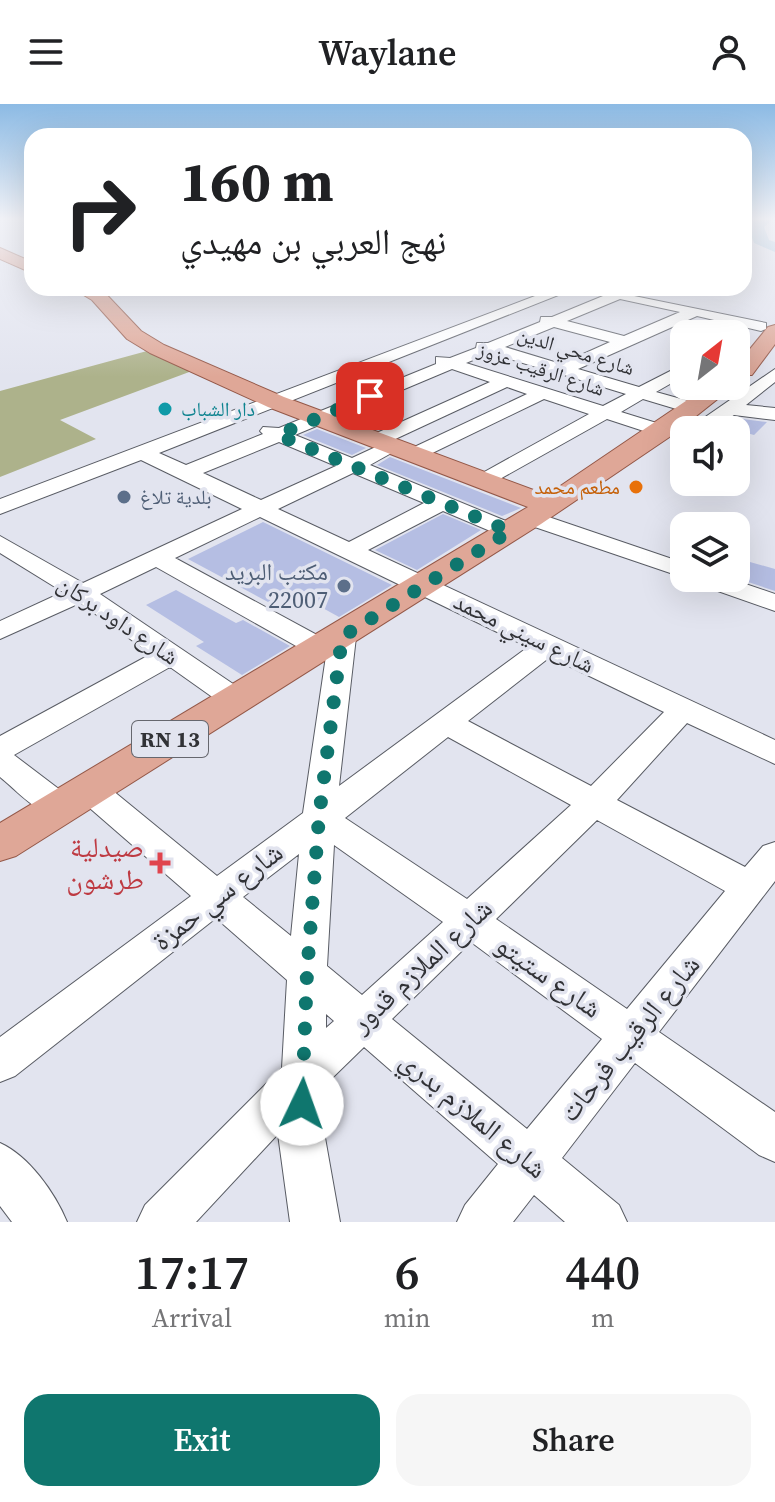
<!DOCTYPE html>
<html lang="en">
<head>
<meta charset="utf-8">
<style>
	body { margin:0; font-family:"Source Serif 4","Noto Naskh Arabic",serif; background:#f6f6f6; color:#202124; height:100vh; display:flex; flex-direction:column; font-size:30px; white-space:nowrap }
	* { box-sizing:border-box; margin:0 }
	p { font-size:26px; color:#757577 }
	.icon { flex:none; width:44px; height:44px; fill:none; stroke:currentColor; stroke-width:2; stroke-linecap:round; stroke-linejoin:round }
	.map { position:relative; height:1118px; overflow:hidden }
	.drawer { display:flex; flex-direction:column; background:#fff; flex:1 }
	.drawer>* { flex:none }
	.hud { position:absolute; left:24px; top:24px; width:728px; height:168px; border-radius:24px; box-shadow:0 8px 32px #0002; background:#fff; color:#202124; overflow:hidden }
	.needle { width:52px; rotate:31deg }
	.fabs { position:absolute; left:670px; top:216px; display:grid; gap:16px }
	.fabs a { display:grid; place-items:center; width:80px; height:80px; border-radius:16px; background:#fff; box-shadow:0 8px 32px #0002; font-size:40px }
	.pin { position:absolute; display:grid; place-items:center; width:68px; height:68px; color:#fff; margin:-34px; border-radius:16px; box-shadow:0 4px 12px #0006 }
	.me { position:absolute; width:88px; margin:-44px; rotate:3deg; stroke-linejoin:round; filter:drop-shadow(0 0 6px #0008) }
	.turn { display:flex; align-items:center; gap:28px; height:168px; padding:0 24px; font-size:36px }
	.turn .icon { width:104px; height:104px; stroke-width:2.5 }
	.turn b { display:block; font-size:56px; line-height:68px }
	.eta { display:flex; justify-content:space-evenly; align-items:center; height:136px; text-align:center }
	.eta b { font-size:48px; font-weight:600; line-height:56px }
	.primary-button { display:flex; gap:16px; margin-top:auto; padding:16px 24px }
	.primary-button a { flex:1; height:92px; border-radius:24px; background:#0f766e; color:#fff; font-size:32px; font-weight:600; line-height:92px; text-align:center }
	.primary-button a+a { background:#f6f6f6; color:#202124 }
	header { display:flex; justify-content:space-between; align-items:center; height:104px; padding:0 24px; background:#fff; font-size:36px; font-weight:600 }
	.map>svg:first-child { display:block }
	.forest { fill:#adb28b }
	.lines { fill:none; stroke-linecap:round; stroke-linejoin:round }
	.river { fill:#a2c4df; fill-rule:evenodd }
	.building { fill:#b5bee3 }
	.minor-casing { stroke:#595c64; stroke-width:2 }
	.major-casing { stroke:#945848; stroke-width:2 }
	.minor { fill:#fff; fill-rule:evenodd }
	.major { fill:#dfa797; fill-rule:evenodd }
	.route { stroke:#0f766e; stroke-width:14; stroke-dasharray:0 25.2 }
	.culture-dot { fill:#0f9aa8; stroke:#e2e4ef; stroke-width:3 }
	.food-dot { fill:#e8710a; stroke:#e2e4ef; stroke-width:3 }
	.service-dot { fill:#5c6f8a; stroke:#e2e4ef; stroke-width:3 }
	.health-dot { fill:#e0444e; stroke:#e2e4ef; stroke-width:3 }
	.labels { text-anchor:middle; stroke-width:7; stroke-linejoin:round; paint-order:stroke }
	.far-street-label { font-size:20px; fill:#313236; stroke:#e2e4ef }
	.far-culture-label { font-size:20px; fill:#0d838f; stroke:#e2e4ef; text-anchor:start }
	.far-food-label { font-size:20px; fill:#c56008; stroke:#e2e4ef; text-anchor:end }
	.far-service-label { font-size:20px; fill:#4e5e75; stroke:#e2e4ef; text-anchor:start }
	.shield { fill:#e2e4ef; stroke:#66676e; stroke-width:2 }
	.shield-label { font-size:22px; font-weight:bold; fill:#313236 }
	.service-label { font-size:24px; fill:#4e5e75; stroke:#e2e4ef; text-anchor:end }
	.street-label { font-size:24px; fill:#313236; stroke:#e2e4ef }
	.near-health-label { font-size:28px; fill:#be3a42; stroke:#e2e4ef; text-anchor:end }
	.near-street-label { font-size:28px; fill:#313236; stroke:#e2e4ef }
</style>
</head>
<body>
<header><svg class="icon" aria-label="menu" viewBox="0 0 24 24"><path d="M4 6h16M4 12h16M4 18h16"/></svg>Waylane<svg class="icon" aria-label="person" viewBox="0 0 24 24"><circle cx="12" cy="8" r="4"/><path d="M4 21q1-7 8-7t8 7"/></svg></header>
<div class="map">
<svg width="775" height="1118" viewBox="0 0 775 1118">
	<rect width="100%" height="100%" fill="#e2e4ef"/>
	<!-- forest -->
	<path class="forest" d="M147,247L200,264L60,316L96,335L0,373V287Z"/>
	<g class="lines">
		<!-- river -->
		<path class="river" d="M754,116H772L764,123L769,136L775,138V148L754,139L748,122Z"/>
	</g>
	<!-- building -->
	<path class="building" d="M735,314L767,318L754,331L725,323Z
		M317,325L366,344L352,351L303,331Z
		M390,353L521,404L502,412L377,361Z
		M443,410L481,426L417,466L375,446Z
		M263,418L392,481L339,513L290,486L268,498L188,455Z
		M736,454L775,465V487L736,474Z
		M176,486L236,519L243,516L290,542L242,571L196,542L204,538L146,501Z"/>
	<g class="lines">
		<defs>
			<path id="minor" d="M556,184H576L159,349L186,361L263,330L260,327L263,323L279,324L436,260V253L450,254L476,244L477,239H488L540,218L541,213H552L603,192L595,190V184L766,219V225L761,227L697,212L578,265L639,283L684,260V272L656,288L699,300L702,304L699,308L693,310L643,295L621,308L663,321L665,316H701L775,265V278L746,301L775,304V316L734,311L712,326L670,325L669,331L662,333L607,315L491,380H477L473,376L477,372L589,310L544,295L422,354H408L405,350L408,346L527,290L507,283L391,337L401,338L404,342L370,361L518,422L522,427L518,432H502L443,407L368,446L775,636V660L687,619L617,696L745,763L763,742L775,738V777L659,928L775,1008V1058L759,1051L635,959L562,1054L619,1101L627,1118H565L534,1091L513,1118H457L465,1101L498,1060L364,943L325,981L324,1028L340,1118H290L278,1030L196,1118H137L145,1101L282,964L287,876L216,814L15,972L0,978V933L191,792L77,693L73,685L77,677L89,673L101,677L217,772L303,709L326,552L312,551L156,463L100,490L245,588L250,595L245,602L235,604L225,602L170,563L14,651L72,695L77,703L72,711C45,720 20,689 0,673V632L151,550L80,499L0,535V517L63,488L0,449V432L83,479L242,405L141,356L0,410V395ZM620,195L680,208L624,232L567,217ZM554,223L610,238L561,260L505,243ZM490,249L549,267L551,272L564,271L626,290L603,302L466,259ZM452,265L490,278L370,332L367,336L370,340L380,341L352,354L295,331ZM279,338L336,362L261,396L203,369ZM353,369L424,399L349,438L278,405ZM260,413L528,543L339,682L356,533L352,527H332L328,537L175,454ZM550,553L664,608L591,682L468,617ZM448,633L571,701L467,795L345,714ZM597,716L725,787L627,905L496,815ZM334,741L443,818L362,891L327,862ZM299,750L291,832L243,793ZM471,838L602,935L527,1025L392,915ZM326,910L334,917L326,924Z
				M531,407L684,459L685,474L523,419L520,414L523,409Z
				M692,474H728L775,490V507L695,479Z
				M0,1039C29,1052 55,1089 67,1118H12L0,1102Z"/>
			<path id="major" d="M0,144L32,158V169L0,155Z
				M72,184H95L104,188L141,227L164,241L284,293L547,391L708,282H734L671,332L541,420L16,752L0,757V719L528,403L268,303L150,249L127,235L92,196Z
				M775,221V240L752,271H736V262L768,223Z"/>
		</defs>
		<!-- minor casing -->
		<use href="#minor" class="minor-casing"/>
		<!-- major casing -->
		<use href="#major" class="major-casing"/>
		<!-- minor -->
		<use href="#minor" class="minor"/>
		<!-- major -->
		<use href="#major" class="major"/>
	</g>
	<!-- sky -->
	<linearGradient id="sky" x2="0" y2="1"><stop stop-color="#8cbae4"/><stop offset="0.42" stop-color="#f2f3f8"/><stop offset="1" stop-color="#f2f3f8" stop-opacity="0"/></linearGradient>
	<rect width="775" height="273" fill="url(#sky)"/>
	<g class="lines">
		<!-- route -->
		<path class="route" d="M302,1000L307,869L319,713L342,533L510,427L278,331L370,292"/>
	</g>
	<!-- markers -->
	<circle class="culture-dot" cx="165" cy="305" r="8"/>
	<circle class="food-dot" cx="636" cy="383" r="8"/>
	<g class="service-dot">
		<circle cx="124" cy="393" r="8"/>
		<circle cx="344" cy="482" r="8"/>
	</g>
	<path class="health-dot" d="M156 747h8v8h8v8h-8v8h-8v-8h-8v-8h8z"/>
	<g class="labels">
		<!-- far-street labels -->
		<g class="far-street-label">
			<text transform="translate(576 247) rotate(17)" y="7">شارع محي الدين</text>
			<text transform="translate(541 265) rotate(18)" y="7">شارع الرقيب عزوز</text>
		</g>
		<!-- far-culture labels -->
		<g class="far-culture-label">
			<text x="181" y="312">دار الشباب</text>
		</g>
		<!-- far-food labels -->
		<g class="far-food-label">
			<text x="620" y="390">مطعم محمد</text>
		</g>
		<!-- far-service labels -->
		<g class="far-service-label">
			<text x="140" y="400">بلدية تلاغ</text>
		</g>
		<!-- shield labels -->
		<rect class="shield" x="132" y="617" width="76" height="36" rx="6"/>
		<g class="shield-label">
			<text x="170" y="643">RN 13</text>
		</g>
		<!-- service labels -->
		<g class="service-label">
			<text x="328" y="476">مكتب البريد<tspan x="328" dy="28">22007</tspan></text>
		</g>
		<!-- street labels -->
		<g class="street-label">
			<text transform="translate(118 516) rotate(34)" y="8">شارع داود بركان</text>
			<text transform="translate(524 529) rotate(26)" y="8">شارع سيني محمد</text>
		</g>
		<!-- near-health labels -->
		<g class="near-health-label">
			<text x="144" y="753">صيدلية<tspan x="144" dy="32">طرشون</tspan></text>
		</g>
		<!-- near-street labels -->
		<g class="near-street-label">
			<text transform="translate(217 792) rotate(-38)" y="10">شارع سي حمزة</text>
			<text transform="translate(421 861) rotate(-43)" y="10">شارع الملازم قدور</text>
			<text transform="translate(549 872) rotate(35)" y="10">شارع ستيتو</text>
			<text transform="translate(629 934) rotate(-51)" y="10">شارع الرقيب فرحات</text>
			<text transform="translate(474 1010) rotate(40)" y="10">شارع الملازم بدري</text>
		</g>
	</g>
</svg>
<div class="fabs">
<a><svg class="needle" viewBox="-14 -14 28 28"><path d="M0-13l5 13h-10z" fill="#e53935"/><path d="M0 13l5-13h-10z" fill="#757577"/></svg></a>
<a><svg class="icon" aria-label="sound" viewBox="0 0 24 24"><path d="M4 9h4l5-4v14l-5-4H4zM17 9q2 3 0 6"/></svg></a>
<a><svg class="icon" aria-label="layers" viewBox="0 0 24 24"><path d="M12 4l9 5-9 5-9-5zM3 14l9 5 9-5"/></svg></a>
</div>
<div class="pin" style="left:370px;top:292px;background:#d93025"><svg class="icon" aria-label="arrive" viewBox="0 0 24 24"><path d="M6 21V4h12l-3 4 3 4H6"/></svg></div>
<svg class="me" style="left:302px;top:1000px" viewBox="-20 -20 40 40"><circle r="19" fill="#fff"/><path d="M0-13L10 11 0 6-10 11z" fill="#0f766e"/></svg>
<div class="hud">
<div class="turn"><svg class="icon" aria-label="right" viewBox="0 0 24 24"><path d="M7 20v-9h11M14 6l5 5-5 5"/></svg><div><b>160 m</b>نهج العربي بن مهيدي</div></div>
</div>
</div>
<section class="drawer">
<div class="eta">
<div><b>17:17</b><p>Arrival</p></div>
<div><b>6</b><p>min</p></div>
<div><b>440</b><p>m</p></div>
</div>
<div class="primary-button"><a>Exit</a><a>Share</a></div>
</section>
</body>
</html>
